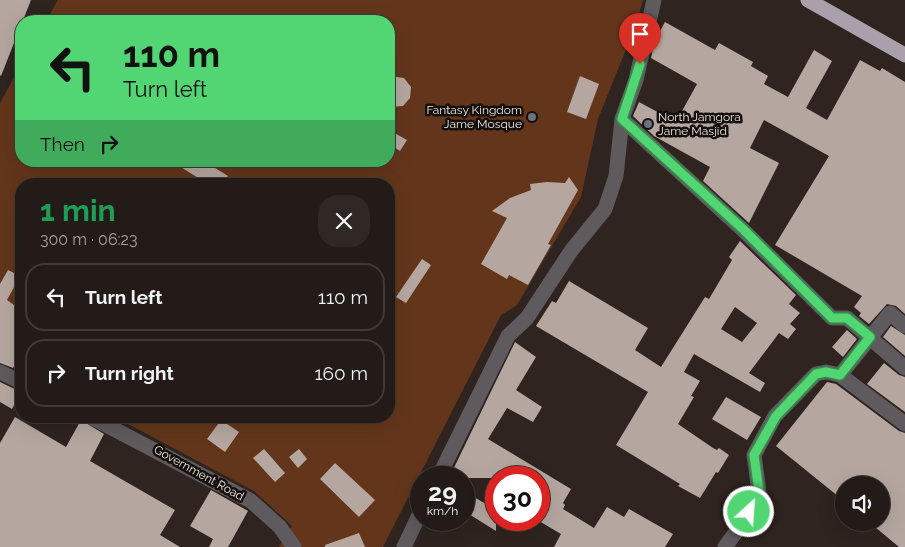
<!DOCTYPE html>
<html lang="en">
<head>
<meta charset="utf-8">
<style>
	body { margin:0; font-family:Raleway,sans-serif; background:#2f2824; color:#f1f3f6; height:100vh; display:flex; flex-direction:column; font-size:19px; white-space:nowrap }
	* { box-sizing:border-box; margin:0 }
	p { font-size:16px; color:#a3a1a1 }
	.icon { flex:none; width:28px; height:28px; fill:none; stroke:currentColor; stroke-width:2; stroke-linecap:round; stroke-linejoin:round }
	.map { position:relative; flex:1; overflow:hidden }
	.drawer { position:absolute; left:15px; top:178px; width:380px; height:245px; display:flex; flex-direction:column; background:#231b17; border-radius:20px; box-shadow:0 5px 20px #0002,0 0 0 1px #403936 }
	.drawer>* { flex:none }
	.guide { position:absolute; left:15px; top:15px; width:380px; height:152px; border-radius:20px; box-shadow:0 5px 20px #0002,0 0 0 1px #403936; background:#52d673; color:#111; overflow:hidden }
	.tools { position:absolute; left:835px; top:476px; display:grid; gap:10px }
	.tools a { display:grid; place-items:center; width:55px; height:55px; border-radius:50%; background:#231b17; box-shadow:0 5px 20px #0002,0 0 0 1px #403936; font-size:25px }
	.speed { position:absolute; left:410px; top:466px; display:flex; gap:10px; font-size:25px; font-weight:700; text-align:center }
	.speed>* { display:grid; place-content:center; width:65px; height:65px; border-radius:50%; background:#231b17; box-shadow:0 5px 20px #0002,0 0 0 1px #403936; line-height:1 }
	.speed small { font-size:12px; font-weight:400 }
	.speed .limit { border:8px solid #d22; background:#fff; color:#111 }
	.pin { position:absolute; display:grid; place-items:center; width:42px; height:42px; color:#fff; margin:-51px -21px; border-radius:50% 50% 50% 0; rotate:-45deg; box-shadow:0 0 5px #0007 }
	.pin .icon { rotate:45deg }
	.me { position:absolute; width:55px; margin:-28px; rotate:26deg; stroke-linejoin:round; filter:drop-shadow(0 0 4px #0008) }
	.turn { display:flex; align-items:center; gap:18px; height:105px; padding:0 25px; font-size:22px }
	.turn .icon { width:65px; height:65px; stroke-width:2.5 }
	.turn b { display:block; font-size:35px; line-height:42px }
	.then { display:flex; align-items:center; height:48px; padding:0 25px; background:#0003; gap:10px; font-size:19px }
	.round { display:grid; place-items:center; flex:none; width:52px; height:52px; border-radius:20px; background:#2f2824 }
	.overview { display:flex; align-items:center; justify-content:space-between; height:85px; padding:0 25px }
	h1 { font-size:30px; font-weight:700; line-height:38px; color:#1e9e55 }
	ul { padding:0; list-style:none }
	li { display:flex; align-items:center; gap:15px; height:68px; margin:0 10px 8px; padding:0 15px; border:2px solid #403936; border-radius:20px }
	li div { flex:1 }
	li b { display:block; font-size:19px }
	li em { font-style:normal }
	.map>svg:first-child { display:block }
	.green { fill:#63361b }
	.building { fill:#b5a7a0; fill-rule:evenodd }
	.lines { fill:none; stroke-linecap:round; stroke-linejoin:round }
	.minor { stroke:#5e5a5e; stroke-width:15 }
	.highway { stroke:#a9a0ab; stroke-width:15 }
	.route-casing { stroke:#358b4b; stroke-width:12 }
	.route { stroke:#52d673; stroke-width:9 }
	.worship-dot { fill:#6b7280; stroke:#140f0c; stroke-width:2 }
	.labels { text-anchor:middle; stroke-width:5; stroke-linejoin:round; paint-order:stroke }
	.poi-label { font-size:12px; fill:#ebe4e0; stroke:#140f0c; text-anchor:end }
	.street-label { font-size:12px; fill:#ebe4e0; stroke:#140f0c }
</style>
</head>
<body>
<div class="map">
<svg width="905" height="547" viewBox="0 0 905 547">
	<rect width="100%" height="100%" fill="#2f241f"/>
	<!-- green -->
	<path class="green" d="M58,0H643L637,22L598,119L581,197L517,305L501,315L383,547H279L292,526L254,491L113,416H389V184H21V371L0,360V103L21,65V161H389V21H46Z"/>
	<!-- building -->
	<path class="building" d="M0,0H31L1,76L0,75Z
		M665,22L715,50L719,43L753,62L751,66L768,76L764,84L788,97L814,50L832,61L806,108L827,120L860,60L880,71L882,68L905,82V314L896,306L887,304L869,324L859,316L861,313L854,307L862,296L775,245L829,156L764,120L750,148L779,163L749,223L703,181L710,167L654,136L633,116L639,102L676,122L697,84L651,58L655,40Z
		M389,76L404,78L411,87L410,98L403,106L389,107Z
		M580,76L599,84L586,119L567,112Z
		M389,130L407,140L400,151L389,144Z
		M171,161H204L228,176L223,184H208Z
		M569,177L578,190L548,244L551,245L528,285L509,275L507,279L481,264L507,218L492,211L510,198L531,190L530,184L547,182L565,183Z
		M740,241L796,295L789,304L800,313L790,324L796,329L788,339L779,333L749,373L765,383L760,392L694,354L684,372L700,381L691,396L694,397L678,424L713,448L717,450L719,448L729,455L718,473L716,472L700,498L678,486L680,484L616,445L648,392L536,326L552,301L556,303L569,281L648,328L635,350L661,367L705,297L709,299L732,260L729,257ZM735,307L757,323L742,342L721,329Z
		M422,259L431,265L406,303L396,297Z
		M8,270L20,276L7,300L21,310V354L13,368L0,363V284Z
		M891,326L905,335V356L883,337Z
		M847,330L857,339L843,357L832,347Z
		M515,342L536,357L516,390L542,407L533,422L507,408L488,439L571,489L563,503L565,505L563,509L594,528L607,507L624,517L629,509L673,534L665,547H554L561,534L539,521V478H449Z
		M884,363L899,375L905,377V412L867,384Z
		M0,382L21,392L12,409L0,402Z
		M827,382L836,384L899,431L905,433V547H899L869,522H881V485H844V501L776,446Z
		M726,397L761,417L747,440L712,419Z
		M15,417L66,447L81,420L104,434L90,461L175,510L160,535L180,547H0V443Z
		M221,420L239,432L225,452L207,439Z
		M264,449L285,473L275,482L253,458Z
		M299,449L307,459L298,468L289,457Z
		M335,463L375,500L359,517L320,479Z
		M211,490L248,511L228,547H209L213,539L190,526Z
		M464,491L496,510V531L464,511Z
		M359,533L365,547H325V545Z"/>
	<g class="lines">
		<!-- minor -->
		<path class="minor" d="M622,119L743,230L832,318H847L905,368
			M905,326L890,313L840,375L905,424
			M0,372L21,382
			M89,416L251,501L280,527L294,547
			M438,478L508,336L527,318L571,251L605,209L616,176L622,119L636,80L654,0
			M404,547L421,511
			M725,547L760,499L754,455L775,416L816,374L826,372L840,375"/>
		<!-- highway -->
		<path class="highway" d="M808,0L905,55"/>
	</g>
	<g class="lines">
		<defs>
			<path id="route" d="M640,64L622,119L744,230L832,318H847L870,337L840,375L826,372L816,374L776,416L754,455L760,499L749,512"/>
		</defs>
		<!-- route casing -->
		<use href="#route" class="route-casing"/>
		<!-- route -->
		<use href="#route" class="route"/>
	</g>
	<!-- markers -->
	<g class="worship-dot">
		<circle cx="532" cy="117" r="5"/>
		<circle cx="648" cy="124" r="5"/>
	</g>
	<g class="labels">
		<!-- poi labels -->
		<g class="poi-label">
			<text x="522" y="114">Fantasy Kingdom<tspan x="522" dy="14">Jame Mosque</tspan></text>
			<text x="658" y="121" text-anchor="start">North Jamgora<tspan x="658" dy="14">Jame Masjid</tspan></text>
		</g>
		<!-- street labels -->
		<g class="street-label">
			<text transform="translate(199 473) rotate(29)" y="4">Government Road</text>
		</g>
	</g>
</svg>
<div class="tools">
<a><svg class="icon" aria-label="sound" viewBox="0 0 24 24"><path d="M4 9h4l5-4v14l-5-4H4zM17 9q2 3 0 6"/></svg></a>
</div>
<div class="speed"><div>29<small>km/h</small></div><div class="limit">30</div></div>
<div class="pin" style="left:640px;top:64px;background:#d93025"><svg class="icon" aria-label="arrive" viewBox="0 0 24 24"><path d="M6 21V4h12l-3 4 3 4H6"/></svg></div>
<svg class="me" style="left:749px;top:512px" viewBox="-20 -20 40 40"><circle r="17" fill="#52d673" stroke="#fff" stroke-width="3"/><path d="M0-11L8 9 0 5-8 9z" fill="#fff"/></svg>
<div class="guide">
<div class="turn"><svg class="icon" aria-label="left" viewBox="0 0 24 24"><path d="M17 20v-9H6M10 6l-5 5 5 5"/></svg><div><b>110 m</b>Turn left</div></div>
<div class="then">Then<svg class="icon" aria-label="right" viewBox="0 0 24 24"><path d="M7 20v-9h11M14 6l5 5-5 5"/></svg></div>
</div>
<section class="drawer">
<div class="overview"><div><h1>1 min</h1><p>300 m · 06:23</p></div><a class="round"><svg class="icon" aria-label="close" viewBox="0 0 24 24"><path d="M6 6l12 12M18 6L6 18"/></svg></a></div>
<ul>
<li><svg class="icon" aria-label="left" viewBox="0 0 24 24"><path d="M17 20v-9H6M10 6l-5 5 5 5"/></svg><div><b>Turn left</b></div><em>110 m</em></li>
<li><svg class="icon" aria-label="right" viewBox="0 0 24 24"><path d="M7 20v-9h11M14 6l5 5-5 5"/></svg><div><b>Turn right</b></div><em>160 m</em></li>
</ul>
</section>
</div>
</body>
</html>
